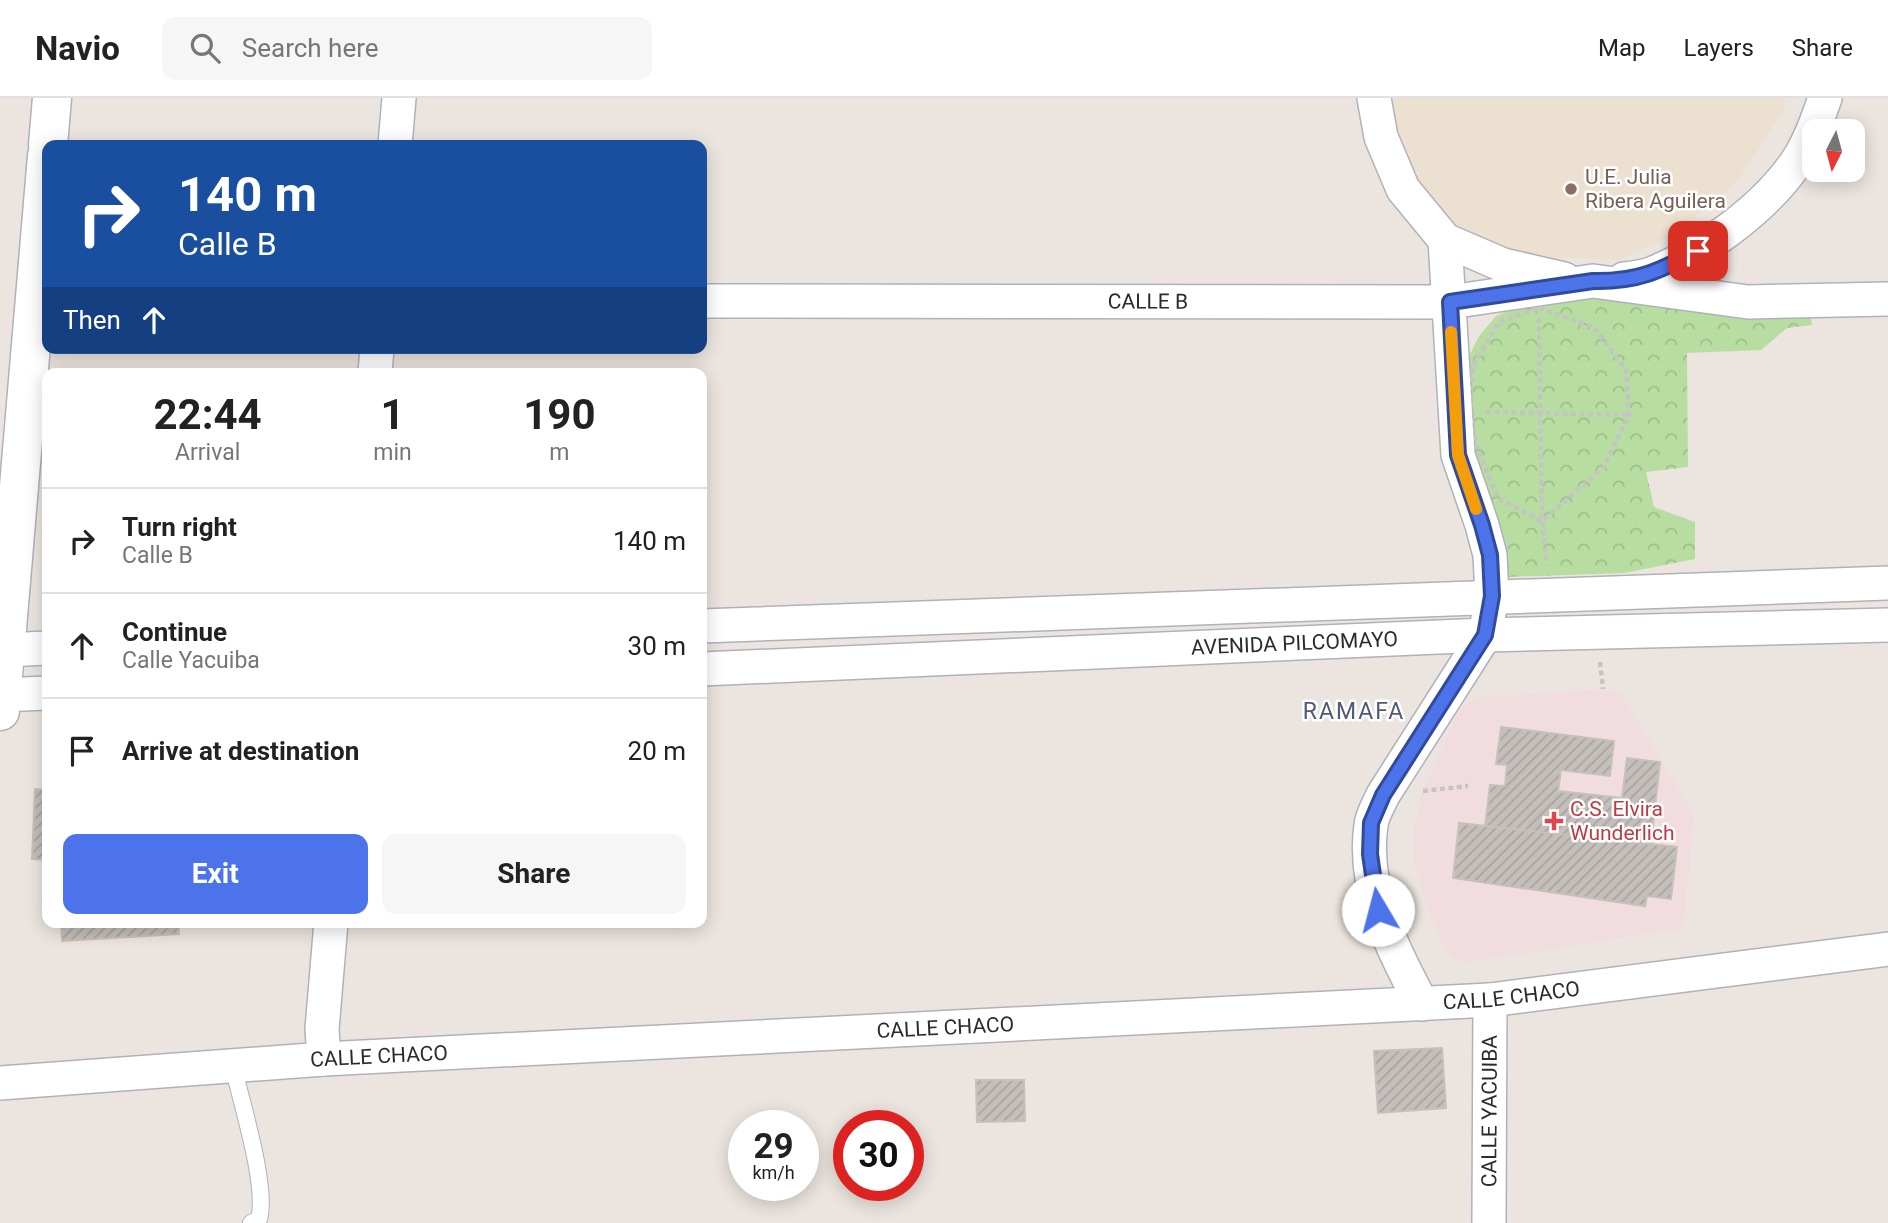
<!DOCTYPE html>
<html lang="en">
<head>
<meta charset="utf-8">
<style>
	body { margin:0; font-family:Roboto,sans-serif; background:#f6f6f6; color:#222; height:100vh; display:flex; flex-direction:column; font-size:26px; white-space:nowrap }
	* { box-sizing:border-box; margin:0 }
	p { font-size:23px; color:#767676 }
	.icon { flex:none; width:38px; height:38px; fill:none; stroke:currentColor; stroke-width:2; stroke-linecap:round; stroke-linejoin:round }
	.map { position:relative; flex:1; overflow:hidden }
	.details { position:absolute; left:42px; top:270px; width:665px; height:560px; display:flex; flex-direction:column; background:#fff; border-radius:14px; box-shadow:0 4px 18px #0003 }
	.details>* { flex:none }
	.guide { position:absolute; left:42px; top:42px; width:665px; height:214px; border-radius:14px; box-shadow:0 4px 18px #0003; background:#1a4fa0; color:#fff; overflow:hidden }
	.needle { width:46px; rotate:186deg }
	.buttons { position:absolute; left:1802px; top:21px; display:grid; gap:14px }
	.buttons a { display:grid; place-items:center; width:63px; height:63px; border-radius:14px; background:#fff; box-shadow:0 4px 18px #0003; font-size:35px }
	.speed { position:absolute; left:728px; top:1012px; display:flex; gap:14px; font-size:35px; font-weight:700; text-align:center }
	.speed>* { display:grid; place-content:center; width:91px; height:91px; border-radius:50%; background:#fff; box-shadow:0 4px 18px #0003; line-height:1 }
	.speed small { font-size:18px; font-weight:400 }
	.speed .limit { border:10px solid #d22; background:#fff; color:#111 }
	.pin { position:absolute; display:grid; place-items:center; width:60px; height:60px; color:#fff; margin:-30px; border-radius:14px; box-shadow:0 4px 10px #0006 }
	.me { position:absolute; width:77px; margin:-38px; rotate:352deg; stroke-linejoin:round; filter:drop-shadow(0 0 5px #0008) }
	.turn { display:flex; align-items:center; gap:24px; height:147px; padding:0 21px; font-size:32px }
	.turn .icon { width:91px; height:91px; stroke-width:2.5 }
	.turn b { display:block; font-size:49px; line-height:60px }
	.then { display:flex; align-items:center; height:66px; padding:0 21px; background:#0003; gap:14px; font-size:26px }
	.eta { display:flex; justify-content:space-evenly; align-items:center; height:119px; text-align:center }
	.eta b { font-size:42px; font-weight:700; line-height:49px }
	.action { display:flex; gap:14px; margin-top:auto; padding:14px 21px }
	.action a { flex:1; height:80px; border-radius:14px; background:#4d73ea; color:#fff; font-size:28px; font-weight:700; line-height:80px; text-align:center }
	.action a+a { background:#f6f6f6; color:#222 }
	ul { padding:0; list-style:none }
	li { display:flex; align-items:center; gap:21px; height:105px; padding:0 21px; border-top:2px solid #e0e0e0 }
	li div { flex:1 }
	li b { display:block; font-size:26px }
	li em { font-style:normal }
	header { display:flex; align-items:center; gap:42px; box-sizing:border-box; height:98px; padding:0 35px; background:#fff; border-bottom:2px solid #e0e0e0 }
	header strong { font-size:33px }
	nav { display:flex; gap:38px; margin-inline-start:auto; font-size:24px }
	.search { width:490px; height:63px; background:#f6f6f6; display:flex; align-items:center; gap:18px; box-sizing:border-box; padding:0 24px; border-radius:14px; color:#767676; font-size:26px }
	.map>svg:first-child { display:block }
	.education { fill:#ece1d0 }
	.medical { fill:#f1dddf }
	.park { fill:url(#park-crowns) }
	.building { fill:url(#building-hatch); stroke:#c7c1b8; stroke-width:2 }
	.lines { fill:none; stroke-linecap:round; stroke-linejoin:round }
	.lane-casing { stroke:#afb2ba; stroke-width:18 }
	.street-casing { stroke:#afb2ba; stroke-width:36 }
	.secondary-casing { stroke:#afb2ba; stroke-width:41 }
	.path { stroke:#c4c4c4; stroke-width:4.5; stroke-dasharray:5 3.5; stroke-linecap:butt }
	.lane { stroke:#fff; stroke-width:16 }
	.street { stroke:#fff; stroke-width:33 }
	.secondary { stroke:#fff; stroke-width:38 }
	.route-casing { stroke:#324b98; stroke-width:18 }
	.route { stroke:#4d73ea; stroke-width:12 }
	.slow { stroke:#f59e0b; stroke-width:12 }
	.education-dot { fill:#8d6e63; stroke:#fff; stroke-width:2.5 }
	.health-dot { fill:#e0444e; stroke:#fff; stroke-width:2.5 }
	.labels { text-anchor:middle; stroke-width:5; stroke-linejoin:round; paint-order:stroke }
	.education-label { font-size:21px; fill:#785e54; stroke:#fff; text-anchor:start }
	.street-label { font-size:21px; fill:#2b2b2b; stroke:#fff }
	.health-label { font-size:21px; fill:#be3a42; stroke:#fff; text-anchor:start }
	.neighbourhood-label { font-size:23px; letter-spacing:2px; fill:#4f5978; stroke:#fff }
</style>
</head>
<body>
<header>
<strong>Navio</strong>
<div class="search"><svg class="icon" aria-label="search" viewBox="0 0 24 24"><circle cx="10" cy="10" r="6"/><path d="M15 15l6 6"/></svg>Search here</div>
<nav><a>Map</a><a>Layers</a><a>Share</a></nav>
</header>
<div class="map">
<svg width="1888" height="1125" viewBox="0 0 1888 1125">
	<defs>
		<pattern id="park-crowns" width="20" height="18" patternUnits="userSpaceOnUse" patternTransform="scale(1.75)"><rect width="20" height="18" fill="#b8dda0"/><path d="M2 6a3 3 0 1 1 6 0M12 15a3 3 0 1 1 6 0" fill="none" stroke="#9ebe8a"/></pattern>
		<pattern id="building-hatch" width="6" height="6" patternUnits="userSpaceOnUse" patternTransform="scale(1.75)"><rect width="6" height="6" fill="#c4bfbb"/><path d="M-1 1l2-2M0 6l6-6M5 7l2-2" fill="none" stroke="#a9a4a1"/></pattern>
	</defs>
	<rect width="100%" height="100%" fill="#ece5df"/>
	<!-- education -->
	<path class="education" d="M1382,0H1785L1783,13L1739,81L1678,135L1620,162L1522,159L1472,145L1420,101Z"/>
	<!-- medical -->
	<path class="medical" d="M1603,591L1621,595L1694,717L1684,830L1470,864L1456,863L1446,854L1424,801L1415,767L1414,729L1422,693L1457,616L1466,605L1483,599Z"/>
	<!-- park -->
	<path class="park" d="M1558,197L1810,215L1812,227L1787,230L1761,252L1687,255L1688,369L1646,374L1654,409L1695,424V461L1624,475L1507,479L1474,371L1466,264L1479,238L1496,218L1534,202Z"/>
	<!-- building -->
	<path class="building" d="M1501,629L1614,643L1610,678L1561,672L1558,693L1622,700L1627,660L1660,664L1651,746L1485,728L1490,687L1505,688L1507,667L1496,666Z
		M35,691L47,692V762L32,761Z
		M1459,725L1677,749L1671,801L1647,798L1645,808L1453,780Z
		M61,824H178L179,836L62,843Z
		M1442,950L1446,1010L1378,1015L1374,953Z
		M976,982H1024L1025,1023L977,1024Z"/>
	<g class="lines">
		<defs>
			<path id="lane" d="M233,968C241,1003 268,1089 259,1121L251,1125"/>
			<g id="street">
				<path d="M1374,0L1381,39L1403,91L1445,142L1503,167L1564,181"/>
				<path d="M395,47L399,0"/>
				<path d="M1624,181C1633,180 1643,179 1651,176C1702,156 1761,113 1793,69C1808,49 1817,23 1825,0"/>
				<path id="s1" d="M702,203L1450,204L1593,183L1748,204L1888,201"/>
				<path d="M375,275L377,250"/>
				<path d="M702,528L1888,485"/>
				<path d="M5,552L47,550"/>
				<path id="s2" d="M702,571L1485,537L1888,527"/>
				<path d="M1,597L47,595"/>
				<path d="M1422,906C1392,851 1362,791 1371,727C1372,717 1379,706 1383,697L1485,537L1492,498L1490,457L1482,427L1458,357L1445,142"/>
				<path d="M324,961L322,931L331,824"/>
				<path id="s3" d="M0,985L324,961L1490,902L1888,851"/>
				<path id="s4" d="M1489,1125L1490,902"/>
			</g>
			<path id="secondary" d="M48,47L52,0
				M0,613L47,58"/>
		</defs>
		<!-- lane casing -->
		<use href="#lane" class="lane-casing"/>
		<!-- street casing -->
		<use href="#street" class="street-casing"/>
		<!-- secondary casing -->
		<use href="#secondary" class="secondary-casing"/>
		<!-- path -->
		<path class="path" d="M1539,210L1594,229L1626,272L1629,317L1603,370L1542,423L1498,400L1476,347L1470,314L1473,268L1500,223Z
			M1539,220L1542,423L1547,467
			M1486,314L1629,317
			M1600,564L1603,591
			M1423,693L1468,688"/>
		<!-- lane -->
		<use href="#lane" class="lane"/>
		<!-- street -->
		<use href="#street" class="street"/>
		<!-- secondary -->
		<use href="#secondary" class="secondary"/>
	</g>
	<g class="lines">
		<defs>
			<path id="route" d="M1378,812L1370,756L1371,725L1383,697L1485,537L1492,498L1490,457L1482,427L1458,357L1450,204L1593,183C1638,184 1659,173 1698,153"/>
		</defs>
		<!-- route casing -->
		<use href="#route" class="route-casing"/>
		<!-- route -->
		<use href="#route" class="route"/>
		<!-- slow -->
		<path class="slow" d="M1451,234L1458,357L1476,411"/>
	</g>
	<!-- markers -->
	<circle class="education-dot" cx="1571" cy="91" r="7"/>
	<path class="health-dot" d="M1550.5 712.5h7v7h7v7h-7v7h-7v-7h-7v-7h7z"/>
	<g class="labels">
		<!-- education labels -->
		<g class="education-label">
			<text x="1585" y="86">U.E. Julia<tspan x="1585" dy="24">Ribera Aguilera</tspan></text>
		</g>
		<!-- street labels -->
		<g class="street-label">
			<text dy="7" stroke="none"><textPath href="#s1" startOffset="446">CALLE B</textPath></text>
			<text dy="7" stroke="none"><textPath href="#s2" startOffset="593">AVENIDA PILCOMAYO</textPath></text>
			<text dy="7" stroke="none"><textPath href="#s3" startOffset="1514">CALLE CHACO</textPath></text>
			<text dy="7" stroke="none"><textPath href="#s3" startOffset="947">CALLE CHACO</textPath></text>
			<text dy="7" stroke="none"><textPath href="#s3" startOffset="380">CALLE CHACO</textPath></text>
			<text dy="7" stroke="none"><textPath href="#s4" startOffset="112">CALLE YACUIBA</textPath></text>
		</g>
		<!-- health labels -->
		<g class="health-label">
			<text x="1570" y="718">C.S. Elvira<tspan x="1570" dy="24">Wunderlich</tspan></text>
		</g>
		<!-- neighbourhood labels -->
		<g class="neighbourhood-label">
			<text x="1354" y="621">RAMAFA</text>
		</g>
	</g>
</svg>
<div class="buttons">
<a><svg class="needle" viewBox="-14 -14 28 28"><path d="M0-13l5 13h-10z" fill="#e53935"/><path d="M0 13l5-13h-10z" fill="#767676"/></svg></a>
</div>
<div class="speed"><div>29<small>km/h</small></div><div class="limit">30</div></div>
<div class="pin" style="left:1698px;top:153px;background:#d93025"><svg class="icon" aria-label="arrive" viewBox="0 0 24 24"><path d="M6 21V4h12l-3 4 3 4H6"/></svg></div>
<svg class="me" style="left:1378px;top:812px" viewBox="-20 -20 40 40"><circle r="19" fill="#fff"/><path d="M0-13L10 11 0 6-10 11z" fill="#4d73ea"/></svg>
<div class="guide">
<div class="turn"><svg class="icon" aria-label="right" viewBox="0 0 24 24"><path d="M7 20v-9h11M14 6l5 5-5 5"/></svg><div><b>140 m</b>Calle B</div></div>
<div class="then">Then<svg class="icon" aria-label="ahead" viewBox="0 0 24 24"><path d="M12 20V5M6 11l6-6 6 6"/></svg></div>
</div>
<section class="details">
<div class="eta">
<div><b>22:44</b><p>Arrival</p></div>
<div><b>1</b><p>min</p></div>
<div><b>190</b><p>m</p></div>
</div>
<ul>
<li><svg class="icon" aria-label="right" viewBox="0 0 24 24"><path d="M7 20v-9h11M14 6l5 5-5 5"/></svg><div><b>Turn right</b><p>Calle B</p></div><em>140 m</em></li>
<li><svg class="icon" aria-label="ahead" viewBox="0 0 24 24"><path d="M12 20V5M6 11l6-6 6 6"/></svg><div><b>Continue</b><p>Calle Yacuiba</p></div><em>30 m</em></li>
<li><svg class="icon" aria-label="arrive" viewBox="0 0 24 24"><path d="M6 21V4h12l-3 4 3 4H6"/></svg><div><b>Arrive at destination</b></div><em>20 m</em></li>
</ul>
<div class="action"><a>Exit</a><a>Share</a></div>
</section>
</div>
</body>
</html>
